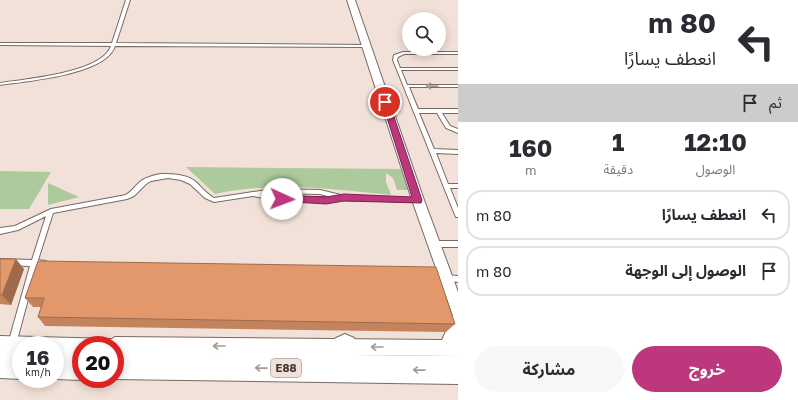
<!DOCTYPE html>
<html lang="ar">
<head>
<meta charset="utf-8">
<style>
	body { margin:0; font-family:"Golos Text","Noto Sans Arabic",sans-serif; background:#f7f7f7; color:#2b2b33; direction:rtl; height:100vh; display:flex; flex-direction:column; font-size:15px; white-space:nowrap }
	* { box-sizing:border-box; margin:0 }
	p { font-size:13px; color:#7c7c81 }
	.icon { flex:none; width:22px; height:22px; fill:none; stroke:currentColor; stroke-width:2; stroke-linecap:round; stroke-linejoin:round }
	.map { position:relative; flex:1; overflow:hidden; direction:ltr }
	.side { display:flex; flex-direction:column; background:#fff; width:340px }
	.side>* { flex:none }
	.guide { background:#fff; color:#2b2b33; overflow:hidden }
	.fabs { position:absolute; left:402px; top:12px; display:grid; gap:8px }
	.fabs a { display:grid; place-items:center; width:44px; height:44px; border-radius:50%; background:#fff; box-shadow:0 2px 10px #0003; font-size:20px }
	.speed { position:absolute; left:12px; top:336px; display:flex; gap:8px; font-size:20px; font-weight:700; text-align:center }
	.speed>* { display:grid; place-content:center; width:52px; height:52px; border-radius:50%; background:#fff; box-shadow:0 2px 10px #0003; line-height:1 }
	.speed small { font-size:10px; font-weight:400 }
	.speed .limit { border:6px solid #d22; background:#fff; color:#111 }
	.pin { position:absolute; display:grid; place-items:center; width:34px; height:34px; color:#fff; margin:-17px; border:2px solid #fff; border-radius:50%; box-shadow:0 1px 4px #0007 }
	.me { position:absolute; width:44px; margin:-22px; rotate:92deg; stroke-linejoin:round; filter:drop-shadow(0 0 3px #0008) }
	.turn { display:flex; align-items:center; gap:14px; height:84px; padding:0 16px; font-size:18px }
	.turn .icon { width:52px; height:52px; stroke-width:2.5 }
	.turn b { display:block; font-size:28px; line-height:34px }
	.then { display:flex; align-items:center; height:38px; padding:0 16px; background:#0003; gap:8px; font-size:15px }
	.eta { display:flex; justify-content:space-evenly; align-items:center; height:68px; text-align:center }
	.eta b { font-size:24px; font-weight:700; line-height:28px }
	.cta { display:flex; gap:8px; margin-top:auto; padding:8px 16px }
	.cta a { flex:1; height:46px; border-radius:24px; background:#bc377b; color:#fff; font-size:16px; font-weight:700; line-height:46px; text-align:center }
	.cta a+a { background:#f7f7f7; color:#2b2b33 }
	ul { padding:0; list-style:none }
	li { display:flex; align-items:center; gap:12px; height:50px; margin:0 8px 6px; padding:0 8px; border:2px solid #e1e1e2; border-radius:16px }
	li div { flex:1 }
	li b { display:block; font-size:15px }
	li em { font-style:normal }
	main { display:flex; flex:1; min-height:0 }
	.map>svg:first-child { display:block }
	.green { fill:#adca9c }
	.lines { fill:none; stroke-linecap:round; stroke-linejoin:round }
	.service-casing { stroke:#786a62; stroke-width:2 }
	.minor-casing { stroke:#786a62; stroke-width:2 }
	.trunk-casing { stroke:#786a62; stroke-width:2 }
	.service { fill:#fff; fill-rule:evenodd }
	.minor { fill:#fff; fill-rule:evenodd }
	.trunk { fill:#fff; fill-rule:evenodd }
	.wall { fill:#c3835d }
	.shaded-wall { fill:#9f6a4c }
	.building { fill:#e3986c; stroke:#9f6a4c }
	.oneway { stroke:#a09c9a }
	.route { fill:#bc377b; stroke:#7a2450 }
	.labels { text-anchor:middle; stroke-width:3.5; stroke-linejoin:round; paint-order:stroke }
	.shield { fill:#f2e1d8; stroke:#756b66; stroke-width:1 }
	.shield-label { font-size:11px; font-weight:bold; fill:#403935 }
</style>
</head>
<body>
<main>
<section class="side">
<div class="guide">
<div class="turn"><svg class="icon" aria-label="left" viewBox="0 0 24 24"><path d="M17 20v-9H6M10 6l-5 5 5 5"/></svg><div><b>80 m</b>انعطف يسارًا</div></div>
<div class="then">ثم<svg class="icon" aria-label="arrive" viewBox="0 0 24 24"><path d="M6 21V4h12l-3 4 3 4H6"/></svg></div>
</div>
<div class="eta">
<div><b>12:10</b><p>الوصول</p></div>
<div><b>1</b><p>دقيقة</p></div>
<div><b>160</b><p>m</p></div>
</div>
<ul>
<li><svg class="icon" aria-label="left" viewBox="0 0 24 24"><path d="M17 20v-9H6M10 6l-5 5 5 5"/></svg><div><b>انعطف يسارًا</b></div><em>80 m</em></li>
<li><svg class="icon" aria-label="arrive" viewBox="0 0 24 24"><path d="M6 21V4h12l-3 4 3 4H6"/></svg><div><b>الوصول إلى الوجهة</b></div><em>80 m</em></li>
</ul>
<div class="cta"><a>خروج</a><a>مشاركة</a></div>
</section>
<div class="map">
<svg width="458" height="400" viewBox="0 0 458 400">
	<rect width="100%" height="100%" fill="#f2e1d8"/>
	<!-- green -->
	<path class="green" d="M186,167L401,169L408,190H397L393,178L386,173V182L391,195C330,189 276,181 215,194Z
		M0,171L51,172L29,209H0Z
		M48,183L79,197L48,205Z"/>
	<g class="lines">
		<defs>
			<path id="service" d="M126,0H130L116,43L367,45L369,46L367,47L115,46C106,75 27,81 0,85V83C25,79 102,73 111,46L0,45V43H112Z
				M403,52H458V54H404L398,57L397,60L400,68H458V70H401L407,85H458V87H409L418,109H458V113H442L450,126L458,129V133L446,128L437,113H419L434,149L458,150V154L436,153L448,184H458V188H450L458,208V217H456L455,215L393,60L394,55Z
				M161,174C173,174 188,174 197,183C203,189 207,194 214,198L273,189L320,190L345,196L418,198H420L421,200L420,202H418L345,200L326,202L282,201L253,196L214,202L205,198L190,184L181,180L168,178L151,181L146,184L134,196L127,199L53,213L38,260L46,261L47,263L46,265L37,266L16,344L15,347L12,348L9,347L8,344L30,266L0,265V259L32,260L46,216L18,230L0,234V228L15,226L51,209L126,195C132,191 136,185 141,181C147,177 154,175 161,174ZM273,193L320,194L331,197H282L267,194Z
				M434,241H458V247H434L432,246L431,244L432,242Z
				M446,275L458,276V282L444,280L443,278L444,276Z"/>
			<path id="minor" d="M347,0H355L424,200L458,292V356L115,353V345H81V352H55V345H21V352H0V336L112,339L115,337L442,340L453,316L412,200Z"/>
			<path id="trunk" d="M345,334L354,338L358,347L355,355L458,356V384L113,379H115V352L310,354L336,338Z
				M0,350L21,351V379L0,378Z
				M55,351L81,352V379H83L81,380L55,379Z"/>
		</defs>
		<!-- service casing -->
		<use href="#service" class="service-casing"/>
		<!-- minor casing -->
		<use href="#minor" class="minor-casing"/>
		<!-- trunk casing -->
		<use href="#trunk" class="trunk-casing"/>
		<!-- service -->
		<use href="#service" class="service"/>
		<!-- minor -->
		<use href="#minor" class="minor"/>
		<!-- trunk -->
		<use href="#trunk" class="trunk"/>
	</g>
	<!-- wall -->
	<path class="wall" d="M0,259L24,269L11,305L0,304Z
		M38,261L455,324L446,332L45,326L38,317L41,307H33L25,298Z"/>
	<!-- shaded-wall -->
	<path class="shaded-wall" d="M16,259L24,269L11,305L2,295Z"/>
	<!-- building -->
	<path class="building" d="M0,259H16L2,295H0Z
		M38,261L436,267L455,324L38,317L44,298H25Z"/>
	<!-- one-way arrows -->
	<defs><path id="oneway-shaft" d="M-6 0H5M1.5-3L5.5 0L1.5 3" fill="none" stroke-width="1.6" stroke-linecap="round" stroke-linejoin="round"/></defs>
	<g class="oneway">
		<use href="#oneway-shaft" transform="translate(432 86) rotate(-179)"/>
		<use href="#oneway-shaft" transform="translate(219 346) rotate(-180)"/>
		<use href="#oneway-shaft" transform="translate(377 347) rotate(-180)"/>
		<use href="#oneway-shaft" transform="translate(261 368) rotate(-179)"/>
		<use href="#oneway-shaft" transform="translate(419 370) rotate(-179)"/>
	</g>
	<!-- route -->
	<path class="route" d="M385,100L389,102L422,200L421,203L344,201L326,204L278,201L277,199L278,196L282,195L326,197L344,194L412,197L382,102Z"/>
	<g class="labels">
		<!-- shield labels -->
		<rect class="shield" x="271" y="359" width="30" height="18" rx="3"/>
		<g class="shield-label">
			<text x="286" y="372">E88</text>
		</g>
	</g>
</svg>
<div class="fabs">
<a><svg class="icon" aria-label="search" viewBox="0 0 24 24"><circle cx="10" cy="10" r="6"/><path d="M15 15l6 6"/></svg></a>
</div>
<div class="speed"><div>16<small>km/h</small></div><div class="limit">20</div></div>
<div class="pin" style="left:385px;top:102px;background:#d93025"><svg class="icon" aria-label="arrive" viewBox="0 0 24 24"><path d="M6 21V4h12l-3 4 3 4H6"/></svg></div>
<svg class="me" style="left:282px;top:199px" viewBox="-20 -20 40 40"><circle r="19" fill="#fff"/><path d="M0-13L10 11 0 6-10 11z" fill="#bc377b"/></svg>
</div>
</main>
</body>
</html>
